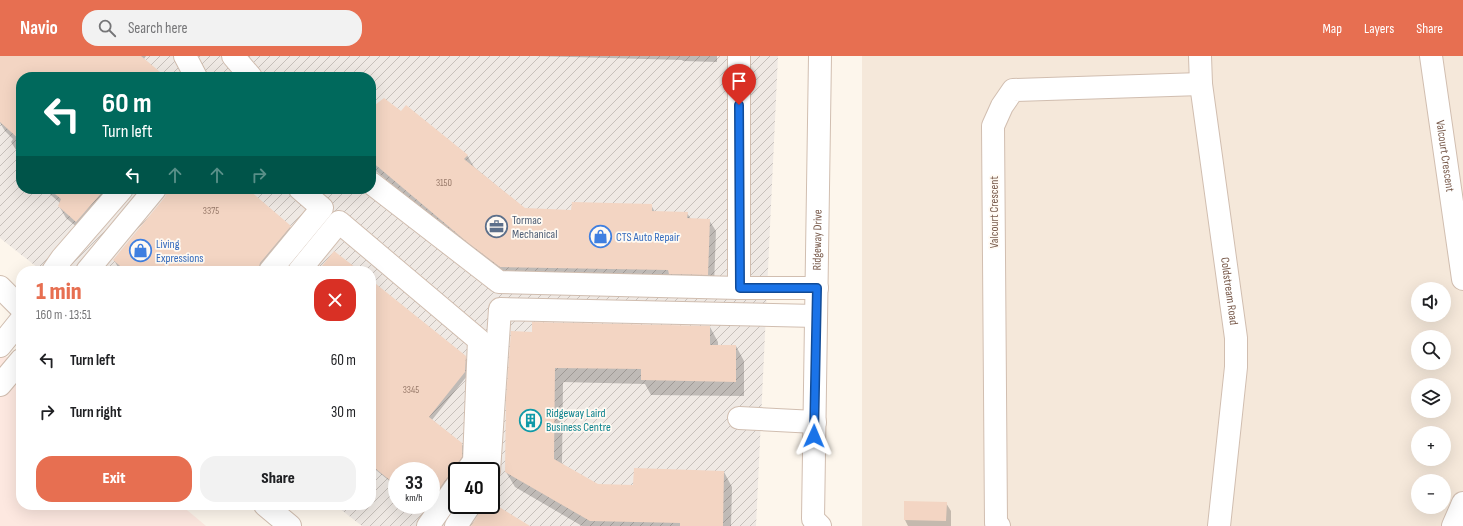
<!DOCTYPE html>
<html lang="en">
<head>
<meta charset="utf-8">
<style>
	body { margin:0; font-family:"Sofia Sans Condensed",sans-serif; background:#f2f2f2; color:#202124; height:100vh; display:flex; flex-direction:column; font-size:15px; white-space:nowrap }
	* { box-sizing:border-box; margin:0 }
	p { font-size:13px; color:#757577 }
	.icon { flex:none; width:22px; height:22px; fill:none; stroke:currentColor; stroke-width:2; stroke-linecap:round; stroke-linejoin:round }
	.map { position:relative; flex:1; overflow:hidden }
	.details { position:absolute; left:16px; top:210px; width:360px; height:244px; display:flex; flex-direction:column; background:#fff; border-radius:16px; box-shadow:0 4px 16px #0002 }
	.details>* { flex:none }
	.guide { position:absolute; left:16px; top:16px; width:360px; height:122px; border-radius:16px; box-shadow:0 4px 16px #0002; background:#00695c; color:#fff; overflow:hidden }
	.tools { position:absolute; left:1411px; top:226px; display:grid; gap:8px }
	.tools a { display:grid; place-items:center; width:40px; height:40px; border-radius:50%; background:#fff; box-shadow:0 4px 16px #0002; font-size:20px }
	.speed { position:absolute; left:388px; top:406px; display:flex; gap:8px; font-size:20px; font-weight:700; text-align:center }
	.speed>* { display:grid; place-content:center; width:52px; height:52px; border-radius:50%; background:#fff; box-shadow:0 4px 16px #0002; line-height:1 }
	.speed small { font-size:10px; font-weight:400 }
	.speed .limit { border:2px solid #111; border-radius:6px; background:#fff; color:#111 }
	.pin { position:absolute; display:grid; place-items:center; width:34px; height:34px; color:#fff; margin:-41px -17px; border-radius:50% 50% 50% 0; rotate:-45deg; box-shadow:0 0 4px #0007 }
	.pin .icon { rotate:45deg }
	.me { position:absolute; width:44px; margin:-22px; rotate:1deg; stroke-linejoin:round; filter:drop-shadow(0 0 3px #0008) }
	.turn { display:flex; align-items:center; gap:14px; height:84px; padding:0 20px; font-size:18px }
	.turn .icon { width:52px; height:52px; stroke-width:2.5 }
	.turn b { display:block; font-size:28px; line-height:34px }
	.lanes { display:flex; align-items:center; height:38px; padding:0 20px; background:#0003; justify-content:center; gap:20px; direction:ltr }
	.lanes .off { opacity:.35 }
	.round { display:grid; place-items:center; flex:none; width:42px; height:42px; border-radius:16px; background:#f2f2f2 }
	.headline { display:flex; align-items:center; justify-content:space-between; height:68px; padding:0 20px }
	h1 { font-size:24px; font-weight:800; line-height:30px; color:#e76f51 }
	.primary-button { display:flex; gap:8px; margin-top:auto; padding:8px 20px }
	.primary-button a { flex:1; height:46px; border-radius:16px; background:#e76f51; color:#fff; font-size:16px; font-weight:800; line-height:46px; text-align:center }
	.primary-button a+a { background:#f2f2f2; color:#202124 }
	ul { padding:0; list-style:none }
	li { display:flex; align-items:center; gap:12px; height:52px; padding:0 20px }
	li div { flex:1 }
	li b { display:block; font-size:15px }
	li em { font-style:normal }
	header { display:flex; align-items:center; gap:24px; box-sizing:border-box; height:56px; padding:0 20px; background:#e76f51; color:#fff }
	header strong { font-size:19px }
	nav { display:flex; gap:22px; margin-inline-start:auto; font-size:14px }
	.search { width:280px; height:36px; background:#f2f2f2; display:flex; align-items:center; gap:10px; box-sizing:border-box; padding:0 14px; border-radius:16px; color:#757577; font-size:15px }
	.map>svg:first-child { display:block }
	.residential { fill:#f5e8da; fill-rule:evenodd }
	.commercial { fill:#fde8e0 }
	.industrial { fill:url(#industrial-furrows); fill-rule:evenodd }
	.shadow { fill:#0003 }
	.building { fill:#f3d5c3 }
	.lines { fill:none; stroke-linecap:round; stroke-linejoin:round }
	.minor-casing { stroke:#d1beb0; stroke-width:24 }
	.minor { stroke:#fff; stroke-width:22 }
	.route-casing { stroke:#114b97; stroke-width:10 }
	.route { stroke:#1a73e8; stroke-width:7 }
	.labels { text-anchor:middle; stroke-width:3.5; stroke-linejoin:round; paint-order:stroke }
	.number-label { font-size:10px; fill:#987a6a }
	.street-label { font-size:12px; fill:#7a5c4d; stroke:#fffaf3 }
	.service-label { font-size:12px; fill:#4e5e75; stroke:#fffaf3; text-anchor:start }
	.shop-label { font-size:12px; fill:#366cbe; stroke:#fffaf3; text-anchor:start }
	.culture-label { font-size:12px; fill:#0d838f; stroke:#fffaf3; text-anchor:start }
</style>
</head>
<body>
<header>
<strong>Navio</strong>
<div class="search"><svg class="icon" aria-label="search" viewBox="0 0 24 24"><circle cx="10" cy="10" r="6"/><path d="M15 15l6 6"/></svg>Search here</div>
<nav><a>Map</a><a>Layers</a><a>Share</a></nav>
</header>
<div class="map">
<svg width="1463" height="470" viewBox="0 0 1463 470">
	<defs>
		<pattern id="industrial-furrows" width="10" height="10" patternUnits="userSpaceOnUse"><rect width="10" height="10" fill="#efe9e4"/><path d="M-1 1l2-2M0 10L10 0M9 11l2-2" fill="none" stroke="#c7c0bb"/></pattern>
	</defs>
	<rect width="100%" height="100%" fill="#fdf6ec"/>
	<!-- residential -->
	<path class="residential" d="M862,0H1463V470H862ZM1418,233H1444V259H1418ZM1418,281H1444V307H1418ZM1418,329H1444V355H1418ZM1418,377H1444V403H1418ZM1418,425H1444V451H1418Z"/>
	<!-- commercial -->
	<path class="commercial" d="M0,295L21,313V449H181L206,470H0Z"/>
	<!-- industrial -->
	<path class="industrial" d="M0,0H778L756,470H362L335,449H371V215H42L0,182ZM21,21H371V133H21ZM397,415H431V449H397ZM457,415H491V449H457Z"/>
	<!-- shadow -->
	<path class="shadow" d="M0,0H146L144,3L164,21H21V100L18,97L11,86L13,83L5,75L0,67Z
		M535,0H717V6L683,5L682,4Z
		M371,46L374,51L401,57L467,99L474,111L525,153L572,155L651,149L655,156L687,157L691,163L709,164L716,175L714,230L507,222L475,198L371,111Z
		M44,133H125L84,177L66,162L59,150L60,147Z
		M169,133H246L290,171L297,182L270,215H120L114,204L166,141Z
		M371,225L465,300L467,304V320L432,364L461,387L464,391L463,405L457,421L428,455L420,449H431V415H397V431L371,410Z
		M710,271L718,286V290H736L744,305V340L651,339L645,328L563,326L562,408L597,429L634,430L724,416L732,431L731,470H582L515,431L506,416L533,277Z
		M905,446L946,447L951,455V470H908L905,464Z"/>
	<!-- building -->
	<path class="building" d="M0,0H141L166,21H21V85L0,66Z
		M384,42L401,55L406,49L468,99L464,103L525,152L571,154L572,146L652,148V155L688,156L687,162L710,163L708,219L669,218L668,214L500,211L467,186L371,105V52Z
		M49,133H105L76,166L58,150L61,143Z
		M168,133H248L291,170L260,207L258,215H126L113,204L165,141Z
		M334,195L360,215H318Z
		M371,224L466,300L465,316L429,361L462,387V401L457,408L455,417L451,418L447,422L431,444V415H397V430L371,409Z
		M532,266L710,270V289H736V326L641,324V313L555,312L554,403L598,428L633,429L634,412L724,415L723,470H680V467L590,465L505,416L506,342L511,275L532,276Z
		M904,445L947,446L946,465L904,464Z
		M482,449H496L530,470H471L480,456Z"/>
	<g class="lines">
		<defs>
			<g id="minor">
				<path d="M185,0L196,21"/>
				<path d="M233,0L251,21"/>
				<path d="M739,0V232H817"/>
				<path id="s1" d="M1200,0L1201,28L1236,282V311L1219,470"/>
				<path id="s2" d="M1431,0L1463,223"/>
				<path d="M371,127L499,226L739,232"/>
				<path d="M53,215L62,202L122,133"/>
				<path d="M87,215L155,133"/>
				<path d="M270,215L322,152L300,133"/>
				<path d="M299,215L339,166L479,284L474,405L467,415"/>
				<path d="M0,231L21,252"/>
				<path d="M0,290L21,264"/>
				<path d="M0,329L21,304"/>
				<path d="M739,362L815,366"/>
				<path d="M489,415L500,253L816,260"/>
				<path d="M265,449L290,470"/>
				<path d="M428,470L457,429"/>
				<path d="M456,470L470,449"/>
				<path id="s3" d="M820,470L813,463L820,0"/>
				<path d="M999,470L996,467L993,70L1002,50L1013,34L1201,28"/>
				<path d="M1453,470L1463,447"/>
			</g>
		</defs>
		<!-- minor casing -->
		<use href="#minor" class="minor-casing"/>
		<!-- minor -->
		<use href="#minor" class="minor"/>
	</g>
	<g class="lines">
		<defs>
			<path id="route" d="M739,49L740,232H817L814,380"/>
		</defs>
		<!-- route casing -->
		<use href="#route" class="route-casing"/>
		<!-- route -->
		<use href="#route" class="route"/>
	</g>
	<!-- icons -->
	<defs>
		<symbol id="office-ring" viewBox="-11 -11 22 22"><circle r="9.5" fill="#fffaf3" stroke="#5c6f8a" stroke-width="1.5"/><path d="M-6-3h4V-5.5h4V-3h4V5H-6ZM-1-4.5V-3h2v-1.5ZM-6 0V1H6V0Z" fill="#5c6f8a"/></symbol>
		<symbol id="shop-ring" viewBox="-11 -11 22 22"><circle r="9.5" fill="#fffaf3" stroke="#3f7fe0" stroke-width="1.5"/><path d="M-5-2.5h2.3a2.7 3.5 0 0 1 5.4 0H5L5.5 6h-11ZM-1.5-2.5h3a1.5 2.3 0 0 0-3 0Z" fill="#3f7fe0"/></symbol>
		<symbol id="building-ring" viewBox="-11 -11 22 22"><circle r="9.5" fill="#fffaf3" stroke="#0f9aa8" stroke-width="1.5"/><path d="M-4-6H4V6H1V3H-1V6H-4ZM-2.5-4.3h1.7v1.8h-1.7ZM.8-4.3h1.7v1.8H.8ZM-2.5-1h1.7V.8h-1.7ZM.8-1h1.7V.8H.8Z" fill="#0f9aa8"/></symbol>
	</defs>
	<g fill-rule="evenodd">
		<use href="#office-ring" x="484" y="158" width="25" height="25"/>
		<use href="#shop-ring" x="588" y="168" width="25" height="25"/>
		<use href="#shop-ring" x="128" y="182" width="25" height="25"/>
		<use href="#building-ring" x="518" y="352" width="25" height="25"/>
	</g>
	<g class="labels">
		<!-- number labels -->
		<g class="number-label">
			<text x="444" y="130">3150</text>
			<text x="211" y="158">3375</text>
			<text x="411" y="337">3345</text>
		</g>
		<!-- street labels -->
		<g class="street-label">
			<text dy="4" stroke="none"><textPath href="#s2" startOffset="101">Valcourt Crescent</textPath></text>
			<text transform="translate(994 156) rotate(-90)" y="4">Valcourt Crescent</text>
			<text dy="4" stroke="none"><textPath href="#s3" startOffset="289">Ridgeway Drive</textPath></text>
			<text dy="4" stroke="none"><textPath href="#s1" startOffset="237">Coldstream Road</textPath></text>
		</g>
		<!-- service labels -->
		<g class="service-label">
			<text x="512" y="168">Tormac<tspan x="512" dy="14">Mechanical</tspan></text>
		</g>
		<!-- shop labels -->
		<g class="shop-label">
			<text x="616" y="185">CTS Auto Repair</text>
			<text x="156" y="192">Living<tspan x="156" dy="14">Expressions</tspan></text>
		</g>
		<!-- culture labels -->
		<g class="culture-label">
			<text x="546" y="361">Ridgeway Laird<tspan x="546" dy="14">Business Centre</tspan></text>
		</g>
	</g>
</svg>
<div class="tools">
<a><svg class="icon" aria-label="sound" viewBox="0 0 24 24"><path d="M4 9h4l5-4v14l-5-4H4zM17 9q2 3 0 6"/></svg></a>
<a><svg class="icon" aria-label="search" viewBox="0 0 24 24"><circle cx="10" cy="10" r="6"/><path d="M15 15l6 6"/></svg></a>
<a><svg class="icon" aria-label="layers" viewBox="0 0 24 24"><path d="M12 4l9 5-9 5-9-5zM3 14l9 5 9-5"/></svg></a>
<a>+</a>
<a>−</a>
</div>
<div class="speed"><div>33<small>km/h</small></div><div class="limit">40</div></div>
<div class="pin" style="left:739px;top:49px;background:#d93025"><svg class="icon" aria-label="arrive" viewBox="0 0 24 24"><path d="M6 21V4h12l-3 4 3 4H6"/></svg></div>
<svg class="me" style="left:814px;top:380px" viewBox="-20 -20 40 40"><path d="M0-17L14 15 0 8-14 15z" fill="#1a73e8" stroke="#fff" stroke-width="4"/></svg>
<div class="guide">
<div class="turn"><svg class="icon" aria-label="left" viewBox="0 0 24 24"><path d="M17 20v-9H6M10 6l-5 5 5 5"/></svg><div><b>60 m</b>Turn left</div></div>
<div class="lanes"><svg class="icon" aria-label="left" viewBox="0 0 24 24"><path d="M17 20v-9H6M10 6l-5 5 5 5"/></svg><svg class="icon off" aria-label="ahead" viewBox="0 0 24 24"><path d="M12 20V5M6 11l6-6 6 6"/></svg><svg class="icon off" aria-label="ahead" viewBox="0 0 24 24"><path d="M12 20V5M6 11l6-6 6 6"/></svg><svg class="icon off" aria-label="right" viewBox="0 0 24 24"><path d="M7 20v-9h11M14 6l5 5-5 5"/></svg></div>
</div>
<section class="details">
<div class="headline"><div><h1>1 min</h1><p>160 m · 13:51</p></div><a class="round" style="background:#d93025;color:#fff"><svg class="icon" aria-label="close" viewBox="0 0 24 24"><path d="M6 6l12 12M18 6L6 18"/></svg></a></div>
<ul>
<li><svg class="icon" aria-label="left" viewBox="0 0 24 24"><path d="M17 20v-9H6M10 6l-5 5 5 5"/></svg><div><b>Turn left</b></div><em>60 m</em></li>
<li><svg class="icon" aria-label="right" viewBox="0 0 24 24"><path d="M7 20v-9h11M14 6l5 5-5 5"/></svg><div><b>Turn right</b></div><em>30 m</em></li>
</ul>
<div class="primary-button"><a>Exit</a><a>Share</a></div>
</section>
</div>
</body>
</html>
